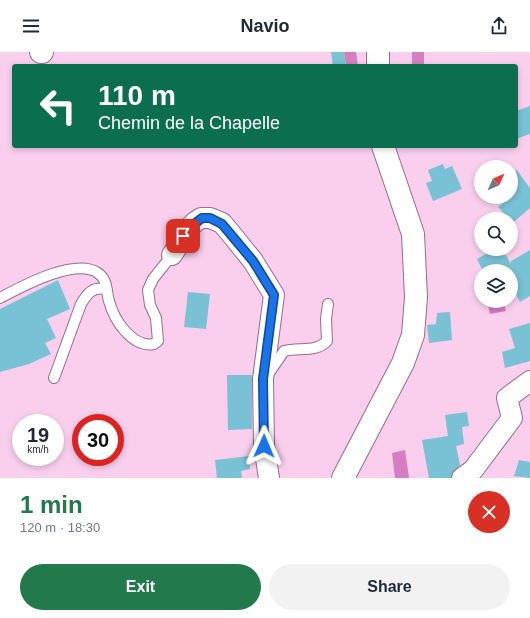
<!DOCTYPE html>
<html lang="en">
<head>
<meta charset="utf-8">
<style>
	body { margin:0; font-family:Helvetica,sans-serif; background:#f2f2f3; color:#1f2937; height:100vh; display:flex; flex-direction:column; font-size:15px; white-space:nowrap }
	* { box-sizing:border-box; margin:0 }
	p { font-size:13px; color:#747a83 }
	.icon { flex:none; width:22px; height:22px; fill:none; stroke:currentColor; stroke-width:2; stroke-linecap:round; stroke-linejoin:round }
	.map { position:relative; height:426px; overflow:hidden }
	.drawer { display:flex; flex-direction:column; background:#fff; flex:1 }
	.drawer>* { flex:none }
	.banner { position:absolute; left:12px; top:12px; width:506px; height:84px; border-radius:4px; box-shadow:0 2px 6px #0003; background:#0b6e4f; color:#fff; overflow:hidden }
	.needle { width:26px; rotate:45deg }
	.controls { position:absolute; left:474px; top:108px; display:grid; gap:8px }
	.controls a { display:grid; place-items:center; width:44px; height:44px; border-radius:50%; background:#fff; box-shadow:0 2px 6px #0003; font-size:20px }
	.speed { position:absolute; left:12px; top:362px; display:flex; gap:8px; font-size:20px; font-weight:700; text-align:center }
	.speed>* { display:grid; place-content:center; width:52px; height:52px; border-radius:50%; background:#fff; box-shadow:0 2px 6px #0003; line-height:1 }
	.speed small { font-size:10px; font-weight:400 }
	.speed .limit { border:6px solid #d22; background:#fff; color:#111 }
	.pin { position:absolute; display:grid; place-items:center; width:34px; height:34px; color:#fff; margin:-17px; border-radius:8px; box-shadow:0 2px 6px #0006 }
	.me { position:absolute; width:44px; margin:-22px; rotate:1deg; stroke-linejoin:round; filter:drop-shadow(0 0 3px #0008) }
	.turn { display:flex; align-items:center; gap:14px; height:84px; padding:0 20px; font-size:18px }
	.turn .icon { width:52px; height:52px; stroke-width:2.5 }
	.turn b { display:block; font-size:28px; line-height:34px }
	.round { display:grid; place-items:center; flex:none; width:42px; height:42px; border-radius:21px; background:#f2f2f3 }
	.summary { display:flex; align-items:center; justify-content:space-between; height:68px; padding:0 20px }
	h1 { font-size:24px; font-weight:700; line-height:30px; color:#21794c }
	.action { display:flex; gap:8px; margin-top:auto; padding:8px 20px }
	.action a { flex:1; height:46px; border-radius:24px; background:#21794c; color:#fff; font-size:16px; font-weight:700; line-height:46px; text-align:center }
	.action a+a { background:#f2f2f3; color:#1f2937 }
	header { display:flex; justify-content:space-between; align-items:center; height:52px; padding:0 20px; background:#fff; font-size:18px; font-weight:700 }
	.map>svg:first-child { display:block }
	.water { fill:#d77dc1 }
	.building { fill:#79c1d4 }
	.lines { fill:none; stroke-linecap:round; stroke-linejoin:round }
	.lane-casing { stroke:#9a6b8d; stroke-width:12 }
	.street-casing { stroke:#9a6b8d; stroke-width:22 }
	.secondary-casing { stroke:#9a6b8d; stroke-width:24 }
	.lane { stroke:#fff; stroke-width:10 }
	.street { stroke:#fff; stroke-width:20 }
	.secondary { stroke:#fff; stroke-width:22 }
	.route-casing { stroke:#114b97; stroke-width:10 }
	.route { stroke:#1a73e8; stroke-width:7 }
</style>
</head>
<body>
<header><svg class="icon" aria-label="menu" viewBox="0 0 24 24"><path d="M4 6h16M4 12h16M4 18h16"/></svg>Navio<svg class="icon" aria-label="share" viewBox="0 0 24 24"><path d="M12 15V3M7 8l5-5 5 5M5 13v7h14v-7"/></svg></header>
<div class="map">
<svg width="530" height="426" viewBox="0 0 530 426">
	<rect width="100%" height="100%" fill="#f9cfed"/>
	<!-- water -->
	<path class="water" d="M344,0H356L358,14H346Z
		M412,0H424V14H412Z
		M487,249H503L506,259L490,262Z
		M405,398L409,426H395L392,401Z"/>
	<!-- building -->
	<path class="building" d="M331,0H344L346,14H333Z
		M530,54V82L516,87V59Z
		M443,112L445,117L452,114L462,137L433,149L426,131L432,129L428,118Z
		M516,117L530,136V156L515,169H511L498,155L511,145V127L516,132Z
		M493,198L496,204L506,203L511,212V209L530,198V244L520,250L511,234V219H483L477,207Z
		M58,228L70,257L47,267L56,286L45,291L51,302L29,312L0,320V257Z
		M188,240L210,242L206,277L184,275Z
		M450,260L452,288L429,291L427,273L436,272L437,261Z
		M530,271V309L505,316L502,300L515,296L509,277Z
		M227,323H252V377L228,378Z
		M467,360L469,374L462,375L464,392L456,394L460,413L452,421L451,426H429L422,388L448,384L445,363Z
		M249,404L250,417L241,419L242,426H217L215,408Z
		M519,408L530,410V426L514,424Z"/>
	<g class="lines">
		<defs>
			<path id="lane" d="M0,246C21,235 75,205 98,221C108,228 106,239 109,249C114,268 132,296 154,292L158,289L156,266L150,253L148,238L153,227L172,203
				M269,321L284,299C299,295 316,301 327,289L326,267L328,252
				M54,326L81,252C88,240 93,235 106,237"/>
			<path id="street" d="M172,203L189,176L195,170L201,166H210L222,171L232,183L253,209L274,243L263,327L264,394L269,426
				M462,426L473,418L512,366L507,346L530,329"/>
			<path id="secondary" d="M41,0H42
				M378,14V0
				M343,426L403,311L413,283L416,245L413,182L383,94"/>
		</defs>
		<!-- lane casing -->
		<use href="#lane" class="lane-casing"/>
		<!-- street casing -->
		<use href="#street" class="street-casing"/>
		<!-- secondary casing -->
		<use href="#secondary" class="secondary-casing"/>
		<!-- lane -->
		<use href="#lane" class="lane"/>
		<!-- street -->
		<use href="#street" class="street"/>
		<!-- secondary -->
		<use href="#secondary" class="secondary"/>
	</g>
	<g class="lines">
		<defs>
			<path id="route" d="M183,184L189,176L202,166H210L222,172L253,209L274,243L263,327L264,394"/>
		</defs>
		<!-- route casing -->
		<use href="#route" class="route-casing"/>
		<!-- route -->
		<use href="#route" class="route"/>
	</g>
</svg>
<div class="controls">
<a><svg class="needle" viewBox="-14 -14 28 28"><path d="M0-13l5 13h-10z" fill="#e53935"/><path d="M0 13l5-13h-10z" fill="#747a83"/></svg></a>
<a><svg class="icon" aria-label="search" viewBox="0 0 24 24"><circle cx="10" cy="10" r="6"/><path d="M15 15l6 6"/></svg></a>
<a><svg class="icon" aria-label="layers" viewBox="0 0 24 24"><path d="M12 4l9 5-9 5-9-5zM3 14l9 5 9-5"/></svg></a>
</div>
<div class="speed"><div>19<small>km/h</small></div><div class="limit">30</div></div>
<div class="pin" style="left:183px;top:184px;background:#d93025"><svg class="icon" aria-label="arrive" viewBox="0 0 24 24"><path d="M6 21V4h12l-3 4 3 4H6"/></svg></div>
<svg class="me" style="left:264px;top:394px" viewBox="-20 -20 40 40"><path d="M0-17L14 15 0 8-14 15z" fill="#1a73e8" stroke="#fff" stroke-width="4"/></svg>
<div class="banner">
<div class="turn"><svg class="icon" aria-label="left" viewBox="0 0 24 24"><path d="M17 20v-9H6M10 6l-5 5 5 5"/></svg><div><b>110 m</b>Chemin de la Chapelle</div></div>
</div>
</div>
<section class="drawer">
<div class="summary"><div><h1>1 min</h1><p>120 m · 18:30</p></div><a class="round" style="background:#d93025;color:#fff"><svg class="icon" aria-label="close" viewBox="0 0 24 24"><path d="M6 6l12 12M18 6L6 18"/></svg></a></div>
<div class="action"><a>Exit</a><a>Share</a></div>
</section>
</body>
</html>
